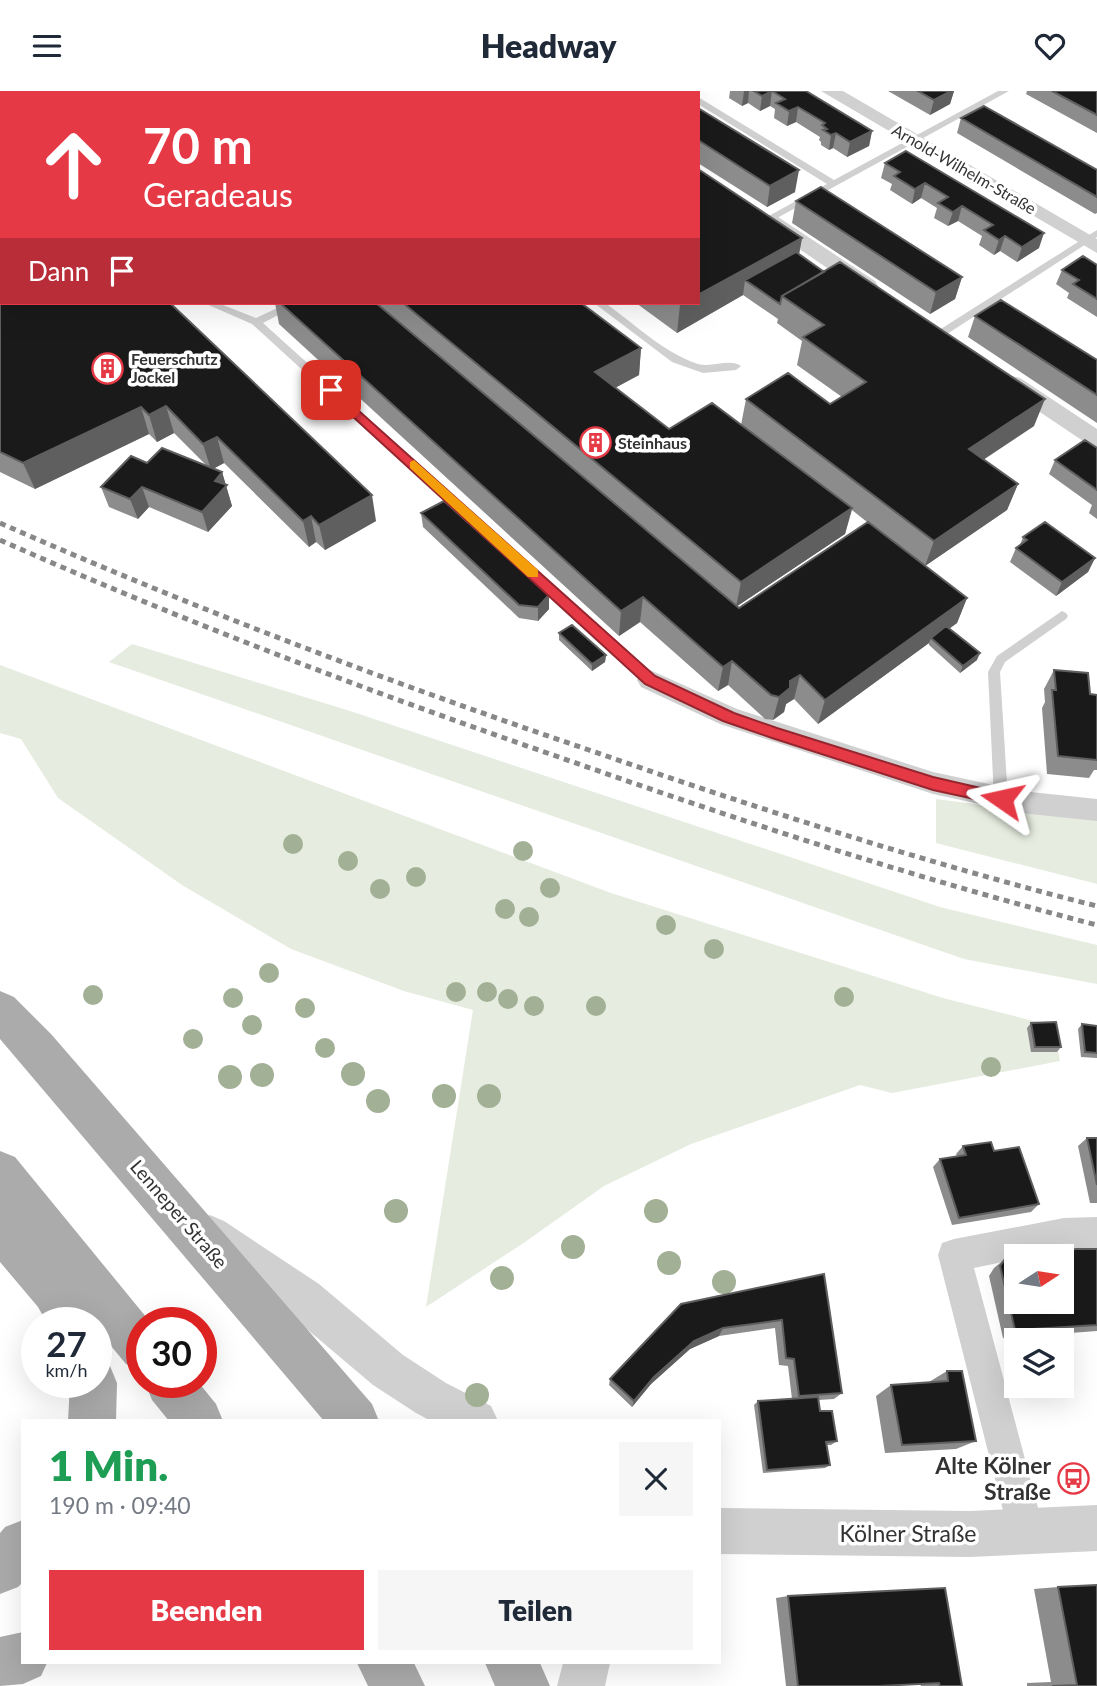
<!DOCTYPE html>
<html lang="de">
<head>
<meta charset="utf-8">
<style>
	body { margin:0; font-family:Lato,sans-serif; background:#f6f6f7; color:#1f2937; height:100vh; display:flex; flex-direction:column; font-size:26px; white-space:nowrap }
	* { box-sizing:border-box; margin:0 }
	p { font-size:23px; color:#747a83 }
	.icon { flex:none; width:38px; height:38px; fill:none; stroke:currentColor; stroke-width:2; stroke-linecap:round; stroke-linejoin:round }
	.map { position:relative; flex:1; overflow:hidden }
	.side { position:absolute; left:21px; top:1328px; width:700px; height:245px; display:flex; flex-direction:column; background:#fff; border-radius:0px; box-shadow:0 7px 28px #0002 }
	.side>* { flex:none }
	.hud { position:absolute; left:0px; top:0px; width:700px; height:214px; box-shadow:0 7px 28px #0002; background:#e63946; color:#fff; overflow:hidden }
	.needle { width:46px; rotate:78deg }
	.controls { position:absolute; left:1004px; top:1153px; display:grid; gap:14px }
	.controls a { display:grid; place-items:center; width:70px; height:70px; border-radius:0px; background:#fff; box-shadow:0 7px 28px #0002; font-size:35px }
	.speed { position:absolute; left:21px; top:1216px; display:flex; gap:14px; font-size:35px; font-weight:700; text-align:center }
	.speed>* { display:grid; place-content:center; width:91px; height:91px; border-radius:50%; background:#fff; box-shadow:0 7px 28px #0002; line-height:1 }
	.speed small { font-size:18px; font-weight:400 }
	.speed .limit { border:10px solid #d22; background:#fff; color:#111 }
	.pin { position:absolute; display:grid; place-items:center; width:60px; height:60px; color:#fff; margin:-30px; border-radius:14px; box-shadow:0 4px 10px #0006 }
	.me { position:absolute; width:77px; margin:-38px; rotate:281deg; stroke-linejoin:round; filter:drop-shadow(0 0 5px #0008) }
	.turn { display:flex; align-items:center; gap:24px; height:147px; padding:0 28px; font-size:32px }
	.turn .icon { width:91px; height:91px; stroke-width:2.5 }
	.turn b { display:block; font-size:49px; line-height:60px }
	.then { display:flex; align-items:center; height:66px; padding:0 28px; background:#0003; gap:14px; font-size:26px }
	.round { display:grid; place-items:center; flex:none; width:74px; height:74px; border-radius:0px; background:#f6f6f7 }
	.overview { display:flex; align-items:center; justify-content:space-between; height:119px; padding:0 28px }
	h1 { font-size:42px; font-weight:800; line-height:52px; color:#1e9e55 }
	.action { display:flex; gap:14px; margin-top:auto; padding:14px 28px }
	.action a { flex:1; height:80px; border-radius:0px; background:#e63946; color:#fff; font-size:28px; font-weight:800; line-height:80px; text-align:center }
	.action a+a { background:#f6f6f7; color:#1f2937 }
	header { display:flex; justify-content:space-between; align-items:center; height:91px; padding:0 28px; background:#fff; font-size:32px; font-weight:800 }
	.map>svg:first-child { display:block }
	.green { fill:#e6ecdf }
	.lines { fill:none; stroke-linecap:round; stroke-linejoin:round }
	.service { fill:#d0d0d0; fill-rule:evenodd }
	.minor { fill:#d0d0d0; fill-rule:evenodd }
	.tertiary { fill:#d0d0d0; fill-rule:evenodd }
	.primary { fill:#ababab; fill-rule:evenodd }
	.rail { stroke:#888; stroke-width:5; stroke-dasharray:6 5; stroke-linecap:butt }
	.tree { fill:#a2b095 }
	.wall { fill:#8c8c8c; fill-rule:evenodd }
	.shaded-wall { fill:#5f5f5f }
	.building { fill:#1a1a1a; stroke:#5f5f5f; stroke-width:2 }
	.route { fill:#e63946; stroke:#96252e; stroke-width:2 }
	.slow { fill:#f59e0b }
	.labels { text-anchor:middle; stroke-width:7; stroke-linejoin:round; paint-order:stroke }
	.far-street-label { font-size:16px; fill:#333; stroke:#fff }
	.far-poi-label { font-size:16px; font-weight:bold; fill:#333; stroke:#fff; text-anchor:start }
	.street-label { font-size:19px; fill:#333; stroke:#fff }
	.near-poi-label { font-size:23px; font-weight:bold; fill:#333; stroke:#fff; text-anchor:end }
	.near-street-label { font-size:23px; fill:#333; stroke:#fff }
</style>
</head>
<body>
<header><svg class="icon" aria-label="menu" viewBox="0 0 24 24"><path d="M4 6h16M4 12h16M4 18h16"/></svg>Headway<svg class="icon" aria-label="heart" viewBox="0 0 24 24"><path d="M12 20l-8-8c-3-5 5-10 8-4 3-6 11-1 8 4z"/></svg></header>
<div class="map">
<svg width="1097" height="1595" viewBox="0 0 1097 1595">
	<rect width="100%" height="100%" fill="#fff"/>
	<!-- green -->
	<path class="green" d="M132,553L347,619L940,816L1097,854V893L964,868L109,571Z
		M0,574L611,802L943,907L1053,935L1060,970L892,1002L860,994L691,1053L604,1095L525,1151L426,1216L473,919L404,900L291,858L182,794L58,707L21,648L0,642Z
		M936,708L1097,729V793L936,752Z"/>
	<g class="lines">
		<!-- service -->
		<path class="service" d="M279,0H287V2H279Z
			M998,0H1009L768,132L763,129L765,127L827,93L698,13V6L834,89Z
			M1097,139V146L944,245H936V241Z
			M204,212H218L256,227L288,212H301L263,232L654,585L656,589L654,593H646L252,233Z
			M594,212H605C635,233 664,262 698,273C712,277 730,267 741,275L736,279L703,282L672,271Z
			M1062,520L1066,522L1068,525L1066,528L1005,571L1000,581L1008,708L1006,712H996L994,708L988,581L997,565Z"/>
		<!-- minor -->
		<path class="minor" d="M322,0H346L321,2Z
			M821,0H843L1097,148V162Z
			M0,48H2V60H0Z
			M771,124L778,126L875,190L878,195L875,200H861L764,134L761,130L764,126Z
			M1012,285L1020,287L1097,338V357L1089,354L1004,297L1001,292L1004,287Z
			M650,579L737,618L933,681L1021,700L1097,708V730L1021,722L933,703L720,633L641,596L637,589L641,582Z
			M1097,1126V1158L1017,1166V1168L974,1177L1045,1443L1040,1456L1027,1461L1014,1456L1009,1443L938,1164L942,1152L954,1148L1064,1127Z"/>
		<!-- tertiary -->
		<path class="tertiary" d="M210,1124L224,1130L319,1193L403,1264L446,1292L491,1315L498,1330H431L416,1322L373,1294L289,1223L196,1158L190,1144L196,1130Z
			M1097,1414V1460L970,1466L719,1463V1417L970,1420Z
			M563,1572H610L605,1595H557Z"/>
		<!-- primary -->
		<path class="primary" d="M0,900L14,906L51,943L372,1313L379,1330H324L0,948Z
			M0,1060L15,1066L151,1232H142V1280L126,1273L96,1237V1232H47L38,1216L0,1171Z
			M96,1270L110,1275L117,1292L116,1330H68L70,1292H96Z
			M145,1292H199L216,1313L223,1330H169L152,1309Z
			M23,1429V1491L18,1496L0,1503V1442L5,1436Z
			M23,1541V1572H47L41,1585L23,1593L0,1595V1546Z
			M357,1572H414L425,1595H368Z
			M485,1572H540L550,1595H495Z"/>
		<!-- rail -->
		<path class="rail" d="M0,432C193,517 389,591 589,659C756,717 925,772 1097,815
			M0,449C182,530 368,600 556,665C734,728 914,787 1097,834"/>
	</g>
	<!-- trees -->
	<g class="tree">
		<circle cx="293" cy="753" r="10"/>
		<circle cx="523" cy="760" r="10"/>
		<circle cx="348" cy="770" r="10"/>
		<circle cx="416" cy="786" r="10"/>
		<circle cx="550" cy="797" r="10"/>
		<circle cx="380" cy="798" r="10"/>
		<circle cx="505" cy="818" r="10"/>
		<circle cx="529" cy="826" r="10"/>
		<circle cx="666" cy="834" r="10"/>
		<circle cx="714" cy="858" r="10"/>
		<circle cx="269" cy="882" r="10"/>
		<circle cx="456" cy="901" r="10"/>
		<circle cx="487" cy="901" r="10"/>
		<circle cx="93" cy="904" r="10"/>
		<circle cx="844" cy="906" r="10"/>
		<circle cx="233" cy="907" r="10"/>
		<circle cx="508" cy="908" r="10"/>
		<circle cx="534" cy="915" r="10"/>
		<circle cx="596" cy="915" r="10"/>
		<circle cx="305" cy="917" r="10"/>
		<circle cx="252" cy="934" r="10"/>
		<circle cx="193" cy="948" r="10"/>
		<circle cx="325" cy="957" r="10"/>
		<circle cx="991" cy="976" r="10"/>
		<circle cx="353" cy="983" r="12"/>
		<circle cx="262" cy="984" r="12"/>
		<circle cx="230" cy="986" r="12"/>
		<circle cx="444" cy="1005" r="12"/>
		<circle cx="489" cy="1005" r="12"/>
		<circle cx="378" cy="1010" r="12"/>
		<circle cx="396" cy="1120" r="12"/>
		<circle cx="656" cy="1120" r="12"/>
		<circle cx="573" cy="1156" r="12"/>
		<circle cx="669" cy="1172" r="12"/>
		<circle cx="502" cy="1187" r="12"/>
		<circle cx="724" cy="1191" r="12"/>
		<circle cx="477" cy="1304" r="12"/>
	</g>
	<!-- wall -->
	<path class="wall" d="M730,0H806L872,40L869,55L847,66L833,57L829,59L821,54V51L819,49L820,46L796,31L787,35L774,27L775,18L770,15L760,20L748,12L742,15L729,7Z
		M888,0H954L950,13L930,24Z
		M1027,0H1097V42L1026,3Z
		M698,17L795,101L767,116L698,72Z
		M961,27L1097,79V122L1095,123L957,42Z
		M906,60L1039,157L1017,171L1000,160L994,164L979,154L982,145L958,130L948,135L934,127L937,117L921,107L912,113L890,99L892,93L881,87L885,72Z
		M796,110L962,186L955,208L930,223L792,132Z
		M0,147L376,430L325,459L316,451L309,456L224,372L213,378L222,381L232,415L208,441L149,416L138,428L109,416L101,396L147,372L207,375L174,342L157,351L149,343L35,398L0,381Z
		M802,147L799,163L1034,335L983,368L1018,393L1007,419L925,475L967,507L957,532L949,538L977,569L960,582L929,554V552L818,633L794,608L786,613L784,621L773,629L765,628L728,594L718,600L640,531L619,545L279,233L275,212H581L641,257L639,284L615,297L669,338L741,334L746,308L830,313L842,306L797,274L802,250L777,232L778,228L743,204L677,242L636,212H698ZM852,419L867,431L739,517L737,515L845,443Z
		M1097,174V226L1067,207L1069,202L1056,193L1062,179Z
		M975,225L1097,269V332L968,246Z
		M1097,357V428L1089,422L1092,414L1049,383L1055,369Z
		M421,422L549,518L538,530L519,527L423,436Z
		M1023,446L1095,467L1088,481L1056,505L1010,471L1016,457L1020,454Z
		M559,542L606,564L605,571L592,580L559,549Z
		M1054,579L1090,603L1097,604V679H1094L1089,687L1047,683L1042,617L1045,611L1044,598Z
		M1031,932L1061,956L1057,961H1031L1027,937Z
		M1082,933L1097,935V967L1081,966L1078,938Z
		M1087,1047H1097V1112H1090L1078,1055Z
		M963,1055L994,1060L1039,1113L1031,1121L952,1134L933,1076L940,1068L957,1065L956,1063Z
		M1097,1158V1240L1003,1247L989,1185L994,1177L1005,1168Z
		M824,1183L842,1302L834,1308L818,1309L820,1320L837,1350L831,1354H827L830,1374L825,1377L763,1382L754,1314L758,1310L792,1308L788,1275L779,1274L775,1237L719,1245L690,1258L651,1293L632,1316L609,1294L610,1288Z
		M947,1280L976,1350L956,1358L885,1362L876,1305L891,1294L929,1291Z
		M1058,1496L1097,1595H1027V1592L1051,1591L1034,1498Z
		M788,1505L962,1595H921L920,1593L879,1595H786L776,1507Z"/>
	<!-- shaded-wall -->
	<path class="shaded-wall" d="M585,0H643L639,2H582Z
		M744,0H749L748,12L742,15Z
		M772,0L770,15L760,20L762,5Z
		M951,0H954L950,13L930,24L934,9Z
		M798,16L796,31L787,35L789,20Z
		M872,40L869,55L847,66L850,51Z
		M836,42L833,57L829,59L831,44Z
		M799,79L795,101L767,116L770,95Z
		M925,92L921,107L912,113L915,98Z
		M2,113V139H0V114Z
		M962,115L958,130L948,135L953,121Z
		M1044,142L1039,157L1017,171L1022,156Z
		M1005,145L1000,160L994,164L999,149Z
		M802,147L797,174L745,189L743,204L677,242L680,214L684,212H698V204Z
		M962,186L955,208L930,223L936,201Z
		M641,257L639,284L594,308L595,281Z
		M1045,308L1034,335L959,385L969,358Z
		M166,315L174,342L157,351L149,324Z
		M141,316L149,343L35,398L23,372Z
		M217,346L224,372L211,379L203,353Z
		M222,381L232,415L208,441L202,421L215,390Z
		M1018,393L1007,419L925,475L934,450Z
		M142,396L149,416L138,428L130,408Z
		M372,404L376,430L325,459L319,434Z
		M852,417L845,443L736,516L741,491Z
		M311,425L316,451L309,456L303,430Z
		M1095,467L1088,481L1056,505L1062,491Z
		M549,504V518L538,530V516Z
		M643,506L640,531L619,545L621,520Z
		M967,507L957,532L933,549L931,547L929,552L818,633L825,609Z
		M980,562L977,569L960,582L963,575Z
		M606,564L605,571L592,580V573Z
		M732,570L728,594L718,600L723,576Z
		M800,584L794,608L786,613L784,621L773,629L779,606L790,590Z
		M723,1237L719,1245L690,1258L651,1293L632,1316L634,1310L654,1286L694,1250Z"/>
	<!-- building -->
	<path class="building" d="M296,0H314L316,2H292Z
		M508,0H585L582,1L583,2H504Z
		M754,0H806L872,40L850,51L836,42L831,44L823,39L827,38L822,34L825,32L798,16L789,20L776,12L785,8L772,0L762,5Z
		M918,0H951L934,9Z
		M1052,0H1097V24Z
		M984,15L1097,79V106L961,27Z
		M698,17L799,79L770,95L698,49Z
		M0,56L2,58V113L0,114Z
		M906,60L1044,142L1022,156L1005,145L999,149L984,139L993,134L962,115L953,121L938,112L948,106L925,92L915,98L894,85L900,81L885,72Z
		M698,78L802,147L698,204Z
		M821,96L962,186L936,201L796,110Z
		M2,146V212H170L372,404L319,434L311,425L303,430L217,346L203,353L166,315L149,324L141,316L23,372L0,361V147Z
		M796,161L824,181L782,205L780,213L745,189Z
		M1083,165L1097,174V208L1073,193L1079,189L1062,179Z
		M840,171L1045,308L969,358L1018,393L934,450L746,308L788,282L830,313L866,291L803,246L824,234L782,205Z
		M1001,209L1097,269V304L975,225Z
		M280,212H376L739,517L868,431L967,507L825,609L800,584L790,590V597L779,606L771,604L732,570L723,576L643,506L621,520Z
		M403,212H581L641,257L595,281L669,338L712,312L852,417L741,491Z
		M1085,349L1097,357V399L1055,369Z
		M162,357L222,381L215,390L227,394L202,421L142,396L130,408L101,396L131,365L147,372Z
		M444,410L549,504L538,516L519,514L421,422Z
		M1045,431L1095,467L1062,491L1016,457L1027,449L1023,446Z
		M572,534L606,564L592,573L559,542Z
		M946,535L980,562L963,575L931,547Z
		M1054,579L1088,582L1090,603L1097,604V669L1058,665L1052,599H1056Z
		M1056,931L1061,956H1035L1031,932Z
		M1082,933L1097,935V962L1085,961Z
		M1087,1047H1097V1094Z
		M991,1051L994,1060L1019,1056L1039,1113L959,1127L940,1068L966,1064L963,1055Z
		M1076,1158H1097V1234L1015,1239L1000,1175L1005,1168L1017,1166V1211H1062V1166H1023Z
		M824,1183L842,1302L799,1305L794,1268L786,1267L782,1229L723,1237L694,1250L654,1286L634,1310L610,1288L681,1213Z
		M947,1280H962L976,1350L902,1354L891,1294L948,1290Z
		M818,1306L820,1320H832L837,1350L826,1351L830,1374L767,1379L758,1310Z
		M1097,1494V1595H1052L1077,1594L1058,1496Z
		M945,1497L962,1595H940L939,1592L879,1595H798L788,1505Z"/>
	<!-- route -->
	<path class="route" d="M331,295L655,585L734,622L777,637L933,686L1007,703L1009,708L1007,712L1002,714L933,699L772,647L723,630L645,593L327,302L325,299Z"/>
	<!-- slow -->
	<path class="slow" d="M414,369L538,479V486H528L410,377V371Z"/>
	<!-- icons -->
	<defs>
		<symbol id="building-ring" viewBox="-11 -11 22 22"><circle r="9.5" fill="#fff" stroke="#e63946" stroke-width="1.5"/><path d="M-4-6H4V6H1V3H-1V6H-4ZM-2.5-4.3h1.7v1.8h-1.7ZM.8-4.3h1.7v1.8H.8ZM-2.5-1h1.7V.8h-1.7ZM.8-1h1.7V.8H.8Z" fill="#e63946"/></symbol>
		<symbol id="bus-ring" viewBox="-11 -11 22 22"><circle r="9.5" fill="#fff" stroke="#e63946" stroke-width="1.5"/><path d="M-5-6H5V4H4V6H2V4H-2V6H-4V4H-5ZM-3.5-4V0h7V-4ZM-3.5 1.2v1.5H-2V1.2ZM2 1.2v1.5H3.5V1.2Z" fill="#e63946"/></symbol>
	</defs>
	<g fill-rule="evenodd">
		<use href="#building-ring" x="90" y="260" width="35" height="35"/>
		<use href="#building-ring" x="578" y="334" width="35" height="35"/>
		<use href="#bus-ring" x="1056" y="1370" width="35" height="35"/>
	</g>
	<g class="labels">
		<!-- far-street labels -->
		<g class="far-street-label">
			<text transform="translate(964 78) rotate(30)" y="6">Arnold-Wilhelm-Straße</text>
		</g>
		<!-- far-poi labels -->
		<g class="far-poi-label">
			<text x="131" y="274">Feuerschutz<tspan x="131" dy="18">Jockel</tspan></text>
			<text x="618" y="358">Steinhaus</text>
		</g>
		<!-- street labels -->
		<g class="street-label">
			<text transform="translate(179 1123) rotate(49)" y="7">Lenneper Straße</text>
		</g>
		<!-- near-poi labels -->
		<g class="near-poi-label">
			<text x="1051" y="1383">Alte Kölner<tspan x="1051" dy="26">Straße</tspan></text>
		</g>
		<!-- near-street labels -->
		<g class="near-street-label">
			<text x="908" y="1451">Kölner Straße</text>
		</g>
	</g>
</svg>
<div class="controls">
<a><svg class="needle" viewBox="-14 -14 28 28"><path d="M0-13l5 13h-10z" fill="#e53935"/><path d="M0 13l5-13h-10z" fill="#747a83"/></svg></a>
<a><svg class="icon" aria-label="layers" viewBox="0 0 24 24"><path d="M12 4l9 5-9 5-9-5zM3 14l9 5 9-5"/></svg></a>
</div>
<div class="speed"><div>27<small>km/h</small></div><div class="limit">30</div></div>
<div class="pin" style="left:331px;top:299px;background:#d93025"><svg class="icon" aria-label="arrive" viewBox="0 0 24 24"><path d="M6 21V4h12l-3 4 3 4H6"/></svg></div>
<svg class="me" style="left:1002px;top:708px" viewBox="-20 -20 40 40"><path d="M0-17L14 15 0 8-14 15z" fill="#e63946" stroke="#fff" stroke-width="4"/></svg>
<div class="hud">
<div class="turn"><svg class="icon" aria-label="ahead" viewBox="0 0 24 24"><path d="M12 20V5M6 11l6-6 6 6"/></svg><div><b>70 m</b>Geradeaus</div></div>
<div class="then">Dann<svg class="icon" aria-label="arrive" viewBox="0 0 24 24"><path d="M6 21V4h12l-3 4 3 4H6"/></svg></div>
</div>
<section class="side">
<div class="overview"><div><h1>1 Min.</h1><p>190 m · 09:40</p></div><a class="round"><svg class="icon" aria-label="close" viewBox="0 0 24 24"><path d="M6 6l12 12M18 6L6 18"/></svg></a></div>
<div class="action"><a>Beenden</a><a>Teilen</a></div>
</section>
</div>
</body>
</html>
